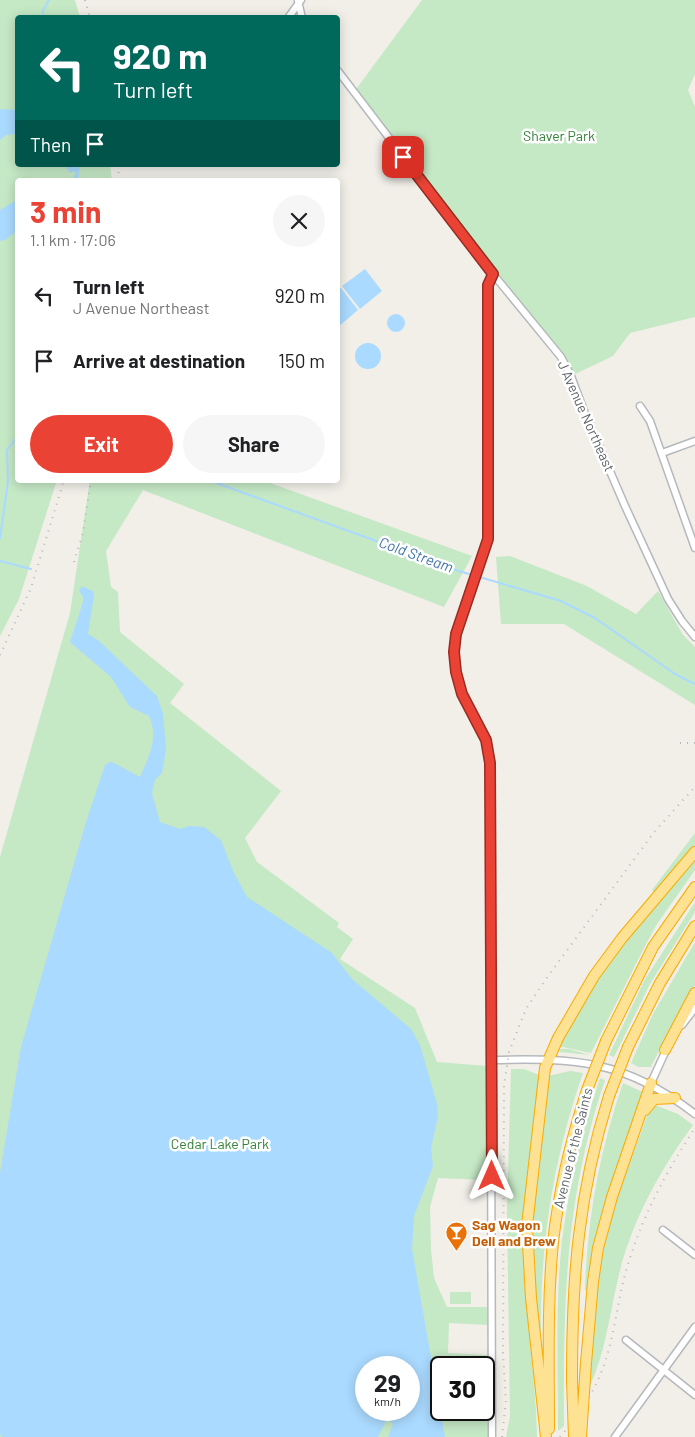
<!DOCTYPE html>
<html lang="en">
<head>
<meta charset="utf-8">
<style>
	body { margin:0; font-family:Barlow,sans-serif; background:#f6f6f6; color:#202124; height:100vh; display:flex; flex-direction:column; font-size:19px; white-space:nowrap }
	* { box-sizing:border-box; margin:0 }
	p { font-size:16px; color:#757577 }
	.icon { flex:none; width:28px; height:28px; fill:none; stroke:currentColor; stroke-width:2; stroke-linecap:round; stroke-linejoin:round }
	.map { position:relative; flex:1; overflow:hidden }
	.side { position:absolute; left:15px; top:178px; width:325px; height:305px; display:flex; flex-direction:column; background:#fff; border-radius:5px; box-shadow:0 2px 12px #0003 }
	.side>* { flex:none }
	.top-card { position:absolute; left:15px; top:15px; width:325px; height:152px; border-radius:5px; box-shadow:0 2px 12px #0003; background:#00695c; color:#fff; overflow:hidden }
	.speed { position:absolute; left:355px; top:1356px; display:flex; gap:10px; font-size:25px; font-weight:700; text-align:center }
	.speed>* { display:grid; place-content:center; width:65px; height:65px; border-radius:50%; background:#fff; box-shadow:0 2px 12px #0003; line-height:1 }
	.speed small { font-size:12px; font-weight:400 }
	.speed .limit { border:2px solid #111; border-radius:8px; background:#fff; color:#111 }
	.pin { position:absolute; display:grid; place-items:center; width:42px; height:42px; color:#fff; margin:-21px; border-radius:10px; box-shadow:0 2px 8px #0006 }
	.me { position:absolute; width:55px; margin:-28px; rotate:0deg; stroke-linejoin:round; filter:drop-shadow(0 0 4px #0008) }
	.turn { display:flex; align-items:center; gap:18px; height:105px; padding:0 15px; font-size:22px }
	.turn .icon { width:65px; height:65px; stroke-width:2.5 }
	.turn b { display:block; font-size:35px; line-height:42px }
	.then { display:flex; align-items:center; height:48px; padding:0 15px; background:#0003; gap:10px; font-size:19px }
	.round { display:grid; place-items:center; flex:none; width:52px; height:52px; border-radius:26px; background:#f6f6f6 }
	.head { display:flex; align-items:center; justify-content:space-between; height:85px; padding:0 15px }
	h1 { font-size:30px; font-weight:700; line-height:38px; color:#ea4335 }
	.button { display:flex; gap:10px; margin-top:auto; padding:10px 15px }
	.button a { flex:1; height:58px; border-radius:30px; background:#ea4335; color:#fff; font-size:20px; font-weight:700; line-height:58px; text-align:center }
	.button a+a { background:#f6f6f6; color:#202124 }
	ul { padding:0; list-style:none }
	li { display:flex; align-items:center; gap:15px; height:65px; padding:0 15px }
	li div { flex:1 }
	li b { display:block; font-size:19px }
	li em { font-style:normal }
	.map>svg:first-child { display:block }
	.green { fill:#c5e8c5; fill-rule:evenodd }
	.water { fill:#aadaff; fill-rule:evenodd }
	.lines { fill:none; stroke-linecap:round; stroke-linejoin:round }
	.stream { stroke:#aadaff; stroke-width:2 }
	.minor-casing { stroke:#b5b8bc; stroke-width:9 }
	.highway-casing { stroke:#f9ab00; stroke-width:12 }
	.minor { stroke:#fff; stroke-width:6 }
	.highway { stroke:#fde293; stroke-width:10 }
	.rail { stroke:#b6b7b8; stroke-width:2; stroke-dasharray:1 6; stroke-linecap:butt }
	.highway-bridge-casing { stroke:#f9ab00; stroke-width:12; stroke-linecap:butt }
	.highway-bridge { stroke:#fde293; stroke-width:10 }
	.route-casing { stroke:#982c22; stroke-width:12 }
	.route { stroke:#ea4335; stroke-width:9 }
	.labels { text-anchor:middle; stroke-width:5; stroke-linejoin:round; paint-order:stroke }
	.park-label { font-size:14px; fill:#348238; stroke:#fff }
	.street-label { font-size:14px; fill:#5f6368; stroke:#fff }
	.food-label { font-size:14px; font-weight:bold; fill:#c56008; stroke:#fff; text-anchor:start }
	.water-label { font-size:15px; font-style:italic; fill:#4174aa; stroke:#fff }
</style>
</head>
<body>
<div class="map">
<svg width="695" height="1437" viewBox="0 0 695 1437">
	<rect width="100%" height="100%" fill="#f1efe8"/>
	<!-- green -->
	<path class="green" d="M0,0H75L80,17L18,18V165H110L112,180H18V480H57L19,599L0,636Z
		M422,0H695V74L688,90L695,107V317L630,333L613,356L571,376L561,357L354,92Z
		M90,480H262L472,556L444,607L143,490L106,551L111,587L118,592L120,632L184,684L170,703L281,791L245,838L257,862L339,923L337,927L353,939L340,959L415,1008L437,1062L487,1066V1180L438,1178L430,1207L431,1250L434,1278L447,1307H487V1325L449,1323L448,1353L487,1355L488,1437H0V857L70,613ZM366,1368H409V1410H366ZM441,1368H484V1410H441Z
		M510,556L587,586L636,614L658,591L683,635L695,647V705L564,624H501L496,557Z
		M695,833V846L654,892L652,890Z
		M695,858V870L657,924L644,948L591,1053L558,1046L609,960Z
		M695,902V912L650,984L614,1057L609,1055L644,981Z
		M695,942V985L651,1066L652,1067H638L631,1063L653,1014Z
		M558,1049H569L590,1055L560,1052Z
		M511,1069H524L539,1075C533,1134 522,1194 523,1254C525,1315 536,1376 537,1437H506L510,1416L507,1210Z
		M570,1071L583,1073C554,1155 540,1243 541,1330L538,1331L531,1224L548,1076Z
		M600,1078L605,1080C565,1197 563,1304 564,1426L558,1431C558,1368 555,1304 562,1241C569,1185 582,1132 600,1078Z
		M623,1083L645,1093L588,1290H585C587,1219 600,1149 623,1083Z
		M655,1105L678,1114L693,1125C659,1171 629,1226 617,1283C609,1319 605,1352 590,1386L595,1305L602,1257L610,1219L648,1113Z
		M450,1292H471V1304H450Z"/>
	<!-- water -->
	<path class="water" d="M0,109L18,110L17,134L6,135L0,140Z
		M65,165H80L78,180H74L75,171L70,173Z
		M17,200V231L5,240L0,241V210Z
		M365,269L382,291L360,309L342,286Z
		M341,288L358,310L338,327V290Z
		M387 323a9 9 0 1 1 18 0a9 9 0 1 1-18 0Z
		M355 356a13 13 0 1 1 26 0a13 13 0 1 1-26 0Z
		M82,586L93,591L94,595L88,634L98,640L157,696L163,714L166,749L162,773L155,780L152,793L160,822L180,829L189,826L204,827L221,840L233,871L247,897L332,953L352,979L411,1029L420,1045L437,1104L438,1116L431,1148L433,1166L414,1216L412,1249L445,1437H388L393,1424L387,1419L378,1437H2L0,1434V1173L21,1047L86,822L105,765L110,762L114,763L140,777C149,756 159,738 149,716L130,707L111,677L70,642L83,602V597L79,591ZM366,1368H409V1410H366Z"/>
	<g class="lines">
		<!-- stream -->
		<path class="stream" d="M43,18V11L49,0
			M208,480L459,571L561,601L595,618L675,674L695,684
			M0,538L8,482L7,450L18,436
			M0,561L31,569"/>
		<defs>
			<path id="minor" d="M298,1L302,18
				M288,18L301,0
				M338,71L493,274L561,357L571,376L584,411L625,506L668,599L682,621L695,637
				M640,406L650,421L695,548
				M662,453L695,441
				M682,1025L695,1008
				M492,1060C577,1058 625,1060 695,1114
				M651,1083L667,1048
				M663,1230L695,1255
				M626,1340L695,1395
				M492,1437L490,763L486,739L462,694L456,673L454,652L457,634L488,539V285L493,274
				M615,1437L695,1327"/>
			<path id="highway" d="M606,1041L653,947L695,887
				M628,1047L660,983L695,926
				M665,1050L695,993
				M645,1110L654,1099L675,1098
				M586,1363L593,1282L598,1248L612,1197L651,1083
				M572,1380C572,1276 578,1195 609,1096
				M549,1429C549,1366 547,1304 553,1242C559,1190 571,1139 587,1090
				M546,1437L531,1298L527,1226L545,1068L558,1038L594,976L622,938L695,852"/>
		</defs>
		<!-- minor casing -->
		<use href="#minor" class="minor-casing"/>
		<!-- highway casing -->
		<use href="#highway" class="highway-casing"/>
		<!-- minor -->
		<use href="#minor" class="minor"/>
		<!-- highway -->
		<use href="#highway" class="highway"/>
		<!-- rail -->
		<path class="rail" d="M85,0L90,18
			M118,165L119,180
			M74,562L83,533L91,480
			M0,655L31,588L64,480
			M680,743H695
			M502,1437L506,1401L503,1353L504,1086L509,1052L526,1009L548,976L655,831L695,787
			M560,1437C576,1418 592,1396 601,1373C616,1336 617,1295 630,1258C645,1211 668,1169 695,1128"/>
		<defs>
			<path id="highway-bridge" d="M587,1090L606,1041
				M609,1096L628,1047
				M572,1380L574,1437
				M581,1437L586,1363"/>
		</defs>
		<!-- highway-bridge casing -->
		<use href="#highway-bridge" class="highway-bridge-casing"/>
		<!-- highway-bridge -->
		<use href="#highway-bridge" class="highway-bridge"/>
	</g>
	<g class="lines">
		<defs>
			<path id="route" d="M403,157L493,274L488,285V539L456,634L454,652L456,672L462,694L486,740L490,763L492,1176"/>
		</defs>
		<!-- route casing -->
		<use href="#route" class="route-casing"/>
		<!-- route -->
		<use href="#route" class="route"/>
	</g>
	<!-- icons -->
	<defs>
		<symbol id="bar-pin" viewBox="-11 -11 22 30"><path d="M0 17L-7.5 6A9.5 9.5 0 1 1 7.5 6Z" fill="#e8710a" stroke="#fff"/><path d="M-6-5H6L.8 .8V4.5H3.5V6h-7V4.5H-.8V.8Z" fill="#fff"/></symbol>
	</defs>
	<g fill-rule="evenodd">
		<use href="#bar-pin" x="444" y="1220" width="25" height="34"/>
	</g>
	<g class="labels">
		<!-- park labels -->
		<g class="park-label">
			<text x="559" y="141">Shaver Park</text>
			<text x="220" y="1149">Cedar Lake Park</text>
		</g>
		<!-- street labels -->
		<g class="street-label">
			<text transform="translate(586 416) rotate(66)" y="5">J Avenue Northeast</text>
			<text transform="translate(573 1148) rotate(-76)" y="5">Avenue of the Saints</text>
		</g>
		<!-- food labels -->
		<g class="food-label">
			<text x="472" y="1230">Sag Wagon<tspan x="472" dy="16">Deli and Brew</tspan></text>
		</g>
		<!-- water labels -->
		<g class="water-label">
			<text transform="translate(416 555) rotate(20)" y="5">Cold Stream</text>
		</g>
	</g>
</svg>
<div class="speed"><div>29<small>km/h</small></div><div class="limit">30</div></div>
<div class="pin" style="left:403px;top:157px;background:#d93025"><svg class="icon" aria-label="arrive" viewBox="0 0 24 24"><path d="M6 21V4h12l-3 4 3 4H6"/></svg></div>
<svg class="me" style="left:492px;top:1176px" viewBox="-20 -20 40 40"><path d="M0-17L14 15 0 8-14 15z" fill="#ea4335" stroke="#fff" stroke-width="4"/></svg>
<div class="top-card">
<div class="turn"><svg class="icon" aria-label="left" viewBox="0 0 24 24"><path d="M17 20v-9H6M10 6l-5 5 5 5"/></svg><div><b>920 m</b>Turn left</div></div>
<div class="then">Then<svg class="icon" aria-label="arrive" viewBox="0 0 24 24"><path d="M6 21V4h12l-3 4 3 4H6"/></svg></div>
</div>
<section class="side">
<div class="head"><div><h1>3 min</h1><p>1.1 km · 17:06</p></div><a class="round"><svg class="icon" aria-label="close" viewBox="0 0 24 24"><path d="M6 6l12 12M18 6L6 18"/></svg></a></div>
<ul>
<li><svg class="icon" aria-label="left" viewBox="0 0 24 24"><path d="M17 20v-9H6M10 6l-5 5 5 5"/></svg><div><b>Turn left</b><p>J Avenue Northeast</p></div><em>920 m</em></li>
<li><svg class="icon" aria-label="arrive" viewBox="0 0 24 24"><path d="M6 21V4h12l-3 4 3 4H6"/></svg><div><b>Arrive at destination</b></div><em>150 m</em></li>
</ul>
<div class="button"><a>Exit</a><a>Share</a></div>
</section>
</div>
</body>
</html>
